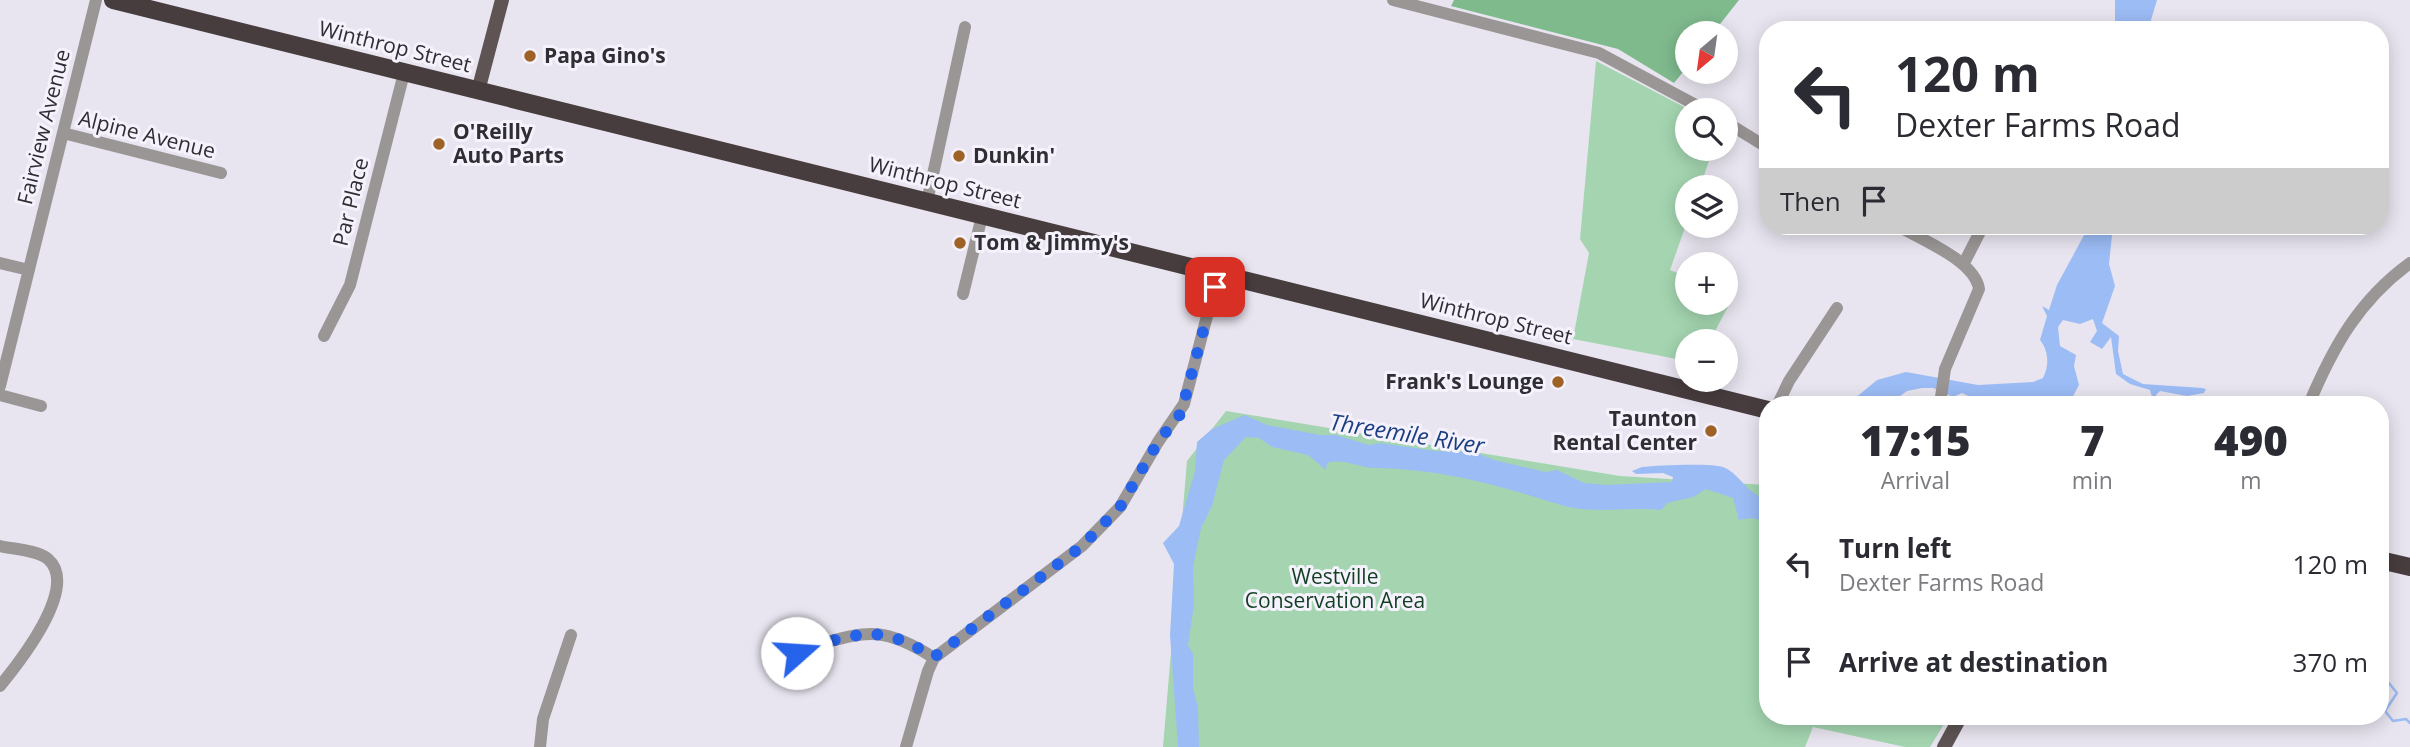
<!DOCTYPE html>
<html lang="en">
<head>
<meta charset="utf-8">
<style>
	body { margin:0; font-family:"Open Sans",sans-serif; background:#f7f7f7; color:#2b2b33; height:100vh; display:flex; flex-direction:column; font-size:26px; white-space:nowrap }
	* { box-sizing:border-box; margin:0 }
	p { font-size:23px; color:#7c7c81 }
	.icon { flex:none; width:38px; height:38px; fill:none; stroke:currentColor; stroke-width:2; stroke-linecap:round; stroke-linejoin:round }
	.map { position:relative; flex:1; overflow:hidden }
	.details { position:absolute; left:1759px; top:396px; width:630px; height:329px; display:flex; flex-direction:column; background:#fff; border-radius:28px; box-shadow:0 4px 18px #0003 }
	.details>* { flex:none }
	.top-card { position:absolute; left:1759px; top:21px; width:630px; height:214px; border-radius:28px; box-shadow:0 4px 18px #0003; background:#fff; color:#2b2b33; overflow:hidden }
	.needle { width:46px; rotate:209deg }
	.tools { position:absolute; left:1675px; top:21px; display:grid; gap:14px }
	.tools a { display:grid; place-items:center; width:63px; height:63px; border-radius:50%; background:#fff; box-shadow:0 4px 18px #0003; font-size:35px }
	.pin { position:absolute; display:grid; place-items:center; width:60px; height:60px; color:#fff; margin:-30px; border-radius:14px; box-shadow:0 4px 10px #0006 }
	.me { position:absolute; width:77px; margin:-38px; rotate:71deg; stroke-linejoin:round; filter:drop-shadow(0 0 5px #0008) }
	.turn { display:flex; align-items:center; gap:24px; height:147px; padding:0 21px; font-size:32px }
	.turn .icon { width:91px; height:91px; stroke-width:2.5 }
	.turn b { display:block; font-size:49px; line-height:60px }
	.then { display:flex; align-items:center; height:66px; padding:0 21px; background:#0003; gap:14px; font-size:26px }
	.eta { display:flex; justify-content:space-evenly; align-items:center; height:119px; text-align:center }
	.eta b { font-size:42px; font-weight:800; line-height:49px }
	ul { padding:0; list-style:none }
	li { display:flex; align-items:center; gap:21px; height:98px; padding:0 21px }
	li div { flex:1 }
	li b { display:block; font-size:26px }
	li em { font-style:normal }
	.map>svg:first-child { display:block }
	.green { fill:#a4d5b0 }
	.forest { fill:#7fba8d }
	.water { fill:#9cbcf5 }
	.lines { fill:none; stroke-linecap:round; stroke-linejoin:round }
	.stream { stroke:#9cbcf5; stroke-width:2.5 }
	.minor { stroke:#9b9696; stroke-width:12 }
	.major { stroke:#5e5454; stroke-width:14 }
	.highway { stroke:#483d3e; stroke-width:18 }
	.route { stroke:#2563eb; stroke-width:12; stroke-dasharray:0 21.6 }
	.poi-dot { fill:#9f6226; stroke:#f5f2fd; stroke-width:2.5 }
	.labels { text-anchor:middle; stroke-width:6; stroke-linejoin:round; paint-order:stroke }
	.street-label { font-size:21px; fill:#2f2e32; stroke:#f5f2fd }
	.poi-label { font-size:21px; font-weight:bold; fill:#2f2e32; stroke:#f5f2fd; text-anchor:start }
	.park-label { font-size:21px; fill:#123f22; stroke:#f5f2fd }
	.water-label { font-size:23px; font-style:italic; fill:#1c3f81; stroke:#f5f2fd }
</style>
</head>
<body>
<div class="map">
<svg width="2410" height="747" viewBox="0 0 2410 747">
	<rect width="100%" height="100%" fill="#e8e5f0"/>
	<!-- green -->
	<path class="green" d="M1596,61L1690,110H1687V149H1713L1700,187H1687V222L1670,270L1687,277V303H1726V292L1734,295L1710,341H1687V361L1573,339L1589,253L1580,239Z
		M1226,411L1620,476L1767,485L1768,716H1949L1930,747H1905L1813,727L1805,747H1163L1187,461Z"/>
	<!-- forest -->
	<path class="forest" d="M1454,0H1739L1713,33H1687V67L1674,83L1618,49L1451,6Z"/>
	<!-- water -->
	<path class="water" d="M2115,0H2157L2148,30H2115Z
		M2089,226H2113L2109,264L2115,286L2102,323L2119,336L2118,351L2123,374L2143,384L2202,388L2206,389L2204,393L2187,396L2160,391L2156,395L2159,404H2154L2150,390L2130,384L2116,374L2111,337L2102,349L2090,342L2097,331L2093,319L2080,324L2063,320L2058,327L2060,346L2076,355L2074,366L2079,385L2070,402L1979,404L1975,399L1962,393L1953,397L1933,388H1922L1907,391L1889,404H1848L1877,380L1906,372L1978,385L2033,382L2043,378C2050,364 2048,350 2040,340L2047,316L2042,306L2049,310L2057,285Z
		M1245,415L1267,425L1320,435H1336L1369,445L1380,443L1436,451L1475,452L1494,460L1546,472L1557,470L1584,483L1606,485L1672,482L1673,477L1663,473L1636,474L1632,471L1642,467C1658,465 1711,463 1723,467C1741,474 1747,496 1767,498V521L1750,518L1739,520L1733,498L1706,489L1693,497L1667,503L1661,510C1628,506 1594,515 1561,505C1497,485 1442,469 1374,468C1356,467 1345,458 1327,463L1326,470L1308,455L1272,447L1259,438L1246,437L1224,460L1212,506L1201,528L1193,567L1194,605L1188,645L1193,654V687L1198,708L1199,747H1178L1170,635L1174,564L1163,543L1179,526L1195,471L1197,442L1212,429Z"/>
	<g class="lines">
		<!-- stream -->
		<path class="stream" d="M2380,672L2397,693L2385,711L2393,721L2406,719L2410,723"/>
		<!-- minor -->
		<path class="minor" d="M1393,0L1599,53L1705,110
			M1726,122L1768,148
			M63,133L221,173
			M927,202L965,27
			M1898,226C1921,239 1975,261 1979,289L1945,369L1940,404
			M0,263L29,270
			M1964,263L1983,226
			M963,294L982,216
			M324,336L350,285L404,73
			M0,386L96,0
			M0,395L41,406
			M1778,404L1789,381L1837,308
			M2309,404C2333,347 2359,300 2410,263
			M0,546C13,549 38,550 48,559C80,587 18,664 0,686
			M796,650L791,643L779,641L772,646L770,659L779,667H788L795,662L796,650C860,635 875,620 934,658
			M540,747L543,719L571,635
			M906,747L928,671L934,658L1082,546L1120,507L1158,442L1184,404L1218,274"/>
		<!-- major -->
		<path class="major" d="M478,91L502,0
			M1944,747L1961,716"/>
		<!-- highway -->
		<path class="highway" d="M113,0L1768,410
			M2380,560L2410,567"/>
	</g>
	<g class="lines">
		<!-- route -->
		<path class="route" d="M797,653L796,650C860,635 875,621 934,657L1082,546L1120,507L1158,442L1181,413L1215,287"/>
	</g>
	<!-- markers -->
	<g class="poi-dot">
		<circle cx="530" cy="56" r="7"/>
		<circle cx="439" cy="144" r="7"/>
		<circle cx="959" cy="156" r="7"/>
		<circle cx="960" cy="243" r="7"/>
		<circle cx="1558" cy="382" r="7"/>
		<circle cx="1711" cy="431" r="7"/>
	</g>
	<g class="labels">
		<!-- street labels -->
		<g class="street-label">
			<text transform="translate(395 47) rotate(14)" y="7">Winthrop Street</text>
			<text transform="translate(44 127) rotate(-76)" y="7">Fairview Avenue</text>
			<text transform="translate(147 135) rotate(14)" y="7">Alpine Avenue</text>
			<text transform="translate(945 183) rotate(14)" y="7">Winthrop Street</text>
			<text transform="translate(351 202) rotate(-76)" y="7">Par Place</text>
			<text transform="translate(1496 319) rotate(14)" y="7">Winthrop Street</text>
		</g>
		<!-- poi labels -->
		<g class="poi-label">
			<text x="544" y="63">Papa Gino's</text>
			<text x="453" y="139">O'Reilly<tspan x="453" dy="24">Auto Parts</tspan></text>
			<text x="973" y="163">Dunkin'</text>
			<text x="974" y="250">Tom &amp; Jimmy's</text>
			<text x="1544" y="389" text-anchor="end">Frank's Lounge</text>
			<text x="1697" y="426" text-anchor="end">Taunton<tspan x="1697" dy="24">Rental Center</tspan></text>
		</g>
		<!-- park labels -->
		<g class="park-label">
			<text x="1335" y="584">Westville<tspan x="1335" dy="24">Conservation Area</tspan></text>
		</g>
		<!-- water labels -->
		<g class="water-label">
			<text transform="translate(1407 434) rotate(9)" y="8">Threemile River</text>
		</g>
	</g>
</svg>
<div class="tools">
<a><svg class="needle" viewBox="-14 -14 28 28"><path d="M0-13l5 13h-10z" fill="#e53935"/><path d="M0 13l5-13h-10z" fill="#7c7c81"/></svg></a>
<a><svg class="icon" aria-label="search" viewBox="0 0 24 24"><circle cx="10" cy="10" r="6"/><path d="M15 15l6 6"/></svg></a>
<a><svg class="icon" aria-label="layers" viewBox="0 0 24 24"><path d="M12 4l9 5-9 5-9-5zM3 14l9 5 9-5"/></svg></a>
<a>+</a>
<a>−</a>
</div>
<div class="pin" style="left:1215px;top:287px;background:#d93025"><svg class="icon" aria-label="arrive" viewBox="0 0 24 24"><path d="M6 21V4h12l-3 4 3 4H6"/></svg></div>
<svg class="me" style="left:797px;top:653px" viewBox="-20 -20 40 40"><circle r="19" fill="#fff"/><path d="M0-13L10 11 0 6-10 11z" fill="#2563eb"/></svg>
<div class="top-card">
<div class="turn"><svg class="icon" aria-label="left" viewBox="0 0 24 24"><path d="M17 20v-9H6M10 6l-5 5 5 5"/></svg><div><b>120 m</b>Dexter Farms Road</div></div>
<div class="then">Then<svg class="icon" aria-label="arrive" viewBox="0 0 24 24"><path d="M6 21V4h12l-3 4 3 4H6"/></svg></div>
</div>
<section class="details">
<div class="eta">
<div><b>17:15</b><p>Arrival</p></div>
<div><b>7</b><p>min</p></div>
<div><b>490</b><p>m</p></div>
</div>
<ul>
<li><svg class="icon" aria-label="left" viewBox="0 0 24 24"><path d="M17 20v-9H6M10 6l-5 5 5 5"/></svg><div><b>Turn left</b><p>Dexter Farms Road</p></div><em>120 m</em></li>
<li><svg class="icon" aria-label="arrive" viewBox="0 0 24 24"><path d="M6 21V4h12l-3 4 3 4H6"/></svg><div><b>Arrive at destination</b></div><em>370 m</em></li>
</ul>
</section>
</div>
</body>
</html>
